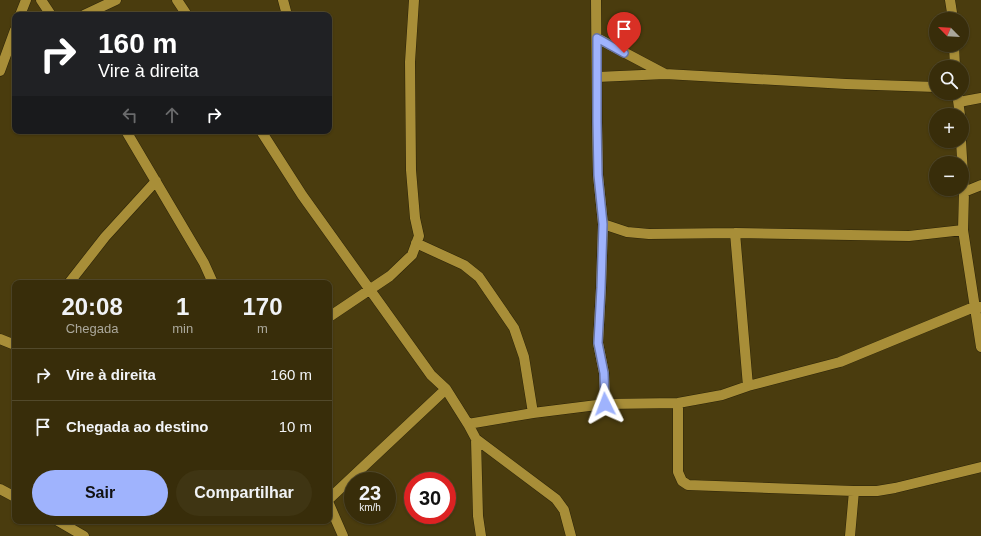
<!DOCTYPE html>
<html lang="pt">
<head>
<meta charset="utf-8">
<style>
	body { margin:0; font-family:Arial,sans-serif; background:#3f3513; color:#f1f3f6; height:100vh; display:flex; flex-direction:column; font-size:15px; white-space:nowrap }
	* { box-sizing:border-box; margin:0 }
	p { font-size:13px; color:#aba89c }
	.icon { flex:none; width:22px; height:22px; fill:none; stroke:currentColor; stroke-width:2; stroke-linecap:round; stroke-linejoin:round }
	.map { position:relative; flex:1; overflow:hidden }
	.sheet { position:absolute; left:12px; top:280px; width:320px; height:244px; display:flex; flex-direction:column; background:#382d0a; border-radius:8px; box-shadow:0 1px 3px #0004,0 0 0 1px #52492b }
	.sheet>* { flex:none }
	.hud { position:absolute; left:12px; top:12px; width:320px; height:122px; border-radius:8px; box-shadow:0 1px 3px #0004,0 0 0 1px #52492b; background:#202124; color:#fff; overflow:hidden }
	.needle { width:26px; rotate:294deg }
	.tools { position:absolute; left:929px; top:12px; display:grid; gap:8px }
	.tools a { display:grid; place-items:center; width:40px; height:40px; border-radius:50%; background:#382d0a; box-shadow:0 1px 3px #0004,0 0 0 1px #52492b; font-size:20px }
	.speed { position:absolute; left:344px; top:472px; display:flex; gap:8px; font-size:20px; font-weight:700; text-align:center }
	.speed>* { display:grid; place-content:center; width:52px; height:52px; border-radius:50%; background:#382d0a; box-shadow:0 1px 3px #0004,0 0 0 1px #52492b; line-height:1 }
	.speed small { font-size:10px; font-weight:400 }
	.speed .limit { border:6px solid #d22; background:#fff; color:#111 }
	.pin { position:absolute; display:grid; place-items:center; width:34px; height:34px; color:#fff; margin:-41px -17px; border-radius:50% 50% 50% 0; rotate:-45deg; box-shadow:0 0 4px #0007 }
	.pin .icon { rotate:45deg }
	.me { position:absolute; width:44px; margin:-22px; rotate:357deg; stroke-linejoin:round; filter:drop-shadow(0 0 3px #0008) }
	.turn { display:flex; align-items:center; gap:14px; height:84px; padding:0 20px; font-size:18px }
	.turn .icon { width:52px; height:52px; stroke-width:2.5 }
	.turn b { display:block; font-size:28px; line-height:34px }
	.lanes { display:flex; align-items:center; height:38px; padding:0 20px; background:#0003; justify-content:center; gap:20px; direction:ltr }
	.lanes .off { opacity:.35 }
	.eta { display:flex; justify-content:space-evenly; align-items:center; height:68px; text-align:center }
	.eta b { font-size:24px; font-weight:700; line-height:28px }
	.action { display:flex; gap:8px; margin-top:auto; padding:8px 20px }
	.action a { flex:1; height:46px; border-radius:24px; background:#9fb3fd; color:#111; font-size:16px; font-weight:700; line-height:46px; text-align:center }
	.action a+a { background:#3f3513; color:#f1f3f6 }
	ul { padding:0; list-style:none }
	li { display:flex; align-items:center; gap:12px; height:52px; padding:0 20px; border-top:1px solid #52492b }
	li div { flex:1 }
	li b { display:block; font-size:15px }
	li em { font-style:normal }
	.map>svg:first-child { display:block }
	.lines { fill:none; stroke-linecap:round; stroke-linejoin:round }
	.minor-casing { stroke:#2c2409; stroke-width:11 }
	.minor { stroke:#a88e38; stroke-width:10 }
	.route-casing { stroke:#6774a4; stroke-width:10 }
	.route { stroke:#9fb3fd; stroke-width:7 }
</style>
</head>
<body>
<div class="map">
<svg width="981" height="536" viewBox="0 0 981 536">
	<rect width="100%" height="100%" fill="#4a3c0e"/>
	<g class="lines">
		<defs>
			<path id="minor" d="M41,0L51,15
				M177,0L187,15
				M283,0L287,15
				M596,0L597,122L598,175L603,224L627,232L649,234L735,233L909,236L963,230
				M950,0L953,19
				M20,15L26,0
				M84,15L116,0
				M597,38L665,74L846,84L936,87
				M954,45L955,67
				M0,71L15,30
				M597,77L665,74
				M957,93L960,115
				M959,102L981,98
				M126,131L204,263L213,283
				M261,131L302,195L431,375L446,389L468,424L533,413L605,404L678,403L722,395L748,386L840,362L974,307H981
				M961,141L964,192L963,230L981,347
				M964,192L981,185
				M603,224L601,288L598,343L604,373L605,404
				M735,233L748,386
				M416,243L464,265L479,277L514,328L524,357L533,413
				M69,283L105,237L156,181
				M329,317L390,276L412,255L419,236L415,218L411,170L410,62L414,0
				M0,339L15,345
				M678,403V472L682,481L688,485L854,491H877L895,488L981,467
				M468,424L476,439L478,516L481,536
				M476,439L556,499L564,510L571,536
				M0,489L15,497
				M329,499L446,389
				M329,504L343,536
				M58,521L84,536
				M850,536L854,491"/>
		</defs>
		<!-- minor casing -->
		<use href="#minor" class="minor-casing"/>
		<!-- minor -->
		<use href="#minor" class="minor"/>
	</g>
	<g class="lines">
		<defs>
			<path id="route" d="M605,404L604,373L598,343L601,288L603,224L598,175L597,122V38L624,53"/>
		</defs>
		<!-- route casing -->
		<use href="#route" class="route-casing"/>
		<!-- route -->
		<use href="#route" class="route"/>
	</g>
</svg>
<div class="tools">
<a><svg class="needle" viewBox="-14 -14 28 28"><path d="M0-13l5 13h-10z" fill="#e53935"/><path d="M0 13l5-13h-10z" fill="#aba89c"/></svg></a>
<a><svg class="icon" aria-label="search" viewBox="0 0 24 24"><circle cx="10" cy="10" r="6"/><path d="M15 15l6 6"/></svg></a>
<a>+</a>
<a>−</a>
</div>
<div class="speed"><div>23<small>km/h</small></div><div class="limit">30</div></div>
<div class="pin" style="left:624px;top:53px;background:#d93025"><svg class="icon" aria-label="arrive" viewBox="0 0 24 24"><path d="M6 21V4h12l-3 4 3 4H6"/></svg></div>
<svg class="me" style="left:605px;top:404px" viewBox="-20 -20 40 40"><path d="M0-17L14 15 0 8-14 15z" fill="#9fb3fd" stroke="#fff" stroke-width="4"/></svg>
<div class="hud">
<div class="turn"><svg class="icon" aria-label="right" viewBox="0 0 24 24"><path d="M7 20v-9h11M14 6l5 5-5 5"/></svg><div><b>160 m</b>Vire à direita</div></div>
<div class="lanes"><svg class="icon off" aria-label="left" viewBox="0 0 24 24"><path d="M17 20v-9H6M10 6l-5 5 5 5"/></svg><svg class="icon off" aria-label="ahead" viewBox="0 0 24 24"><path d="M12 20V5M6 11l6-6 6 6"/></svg><svg class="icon" aria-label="right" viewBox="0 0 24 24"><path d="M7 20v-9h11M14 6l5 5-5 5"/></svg></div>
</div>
<section class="sheet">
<div class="eta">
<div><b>20:08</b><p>Chegada</p></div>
<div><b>1</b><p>min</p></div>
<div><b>170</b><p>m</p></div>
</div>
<ul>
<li><svg class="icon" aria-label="right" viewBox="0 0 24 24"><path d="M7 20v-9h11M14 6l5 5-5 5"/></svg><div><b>Vire à direita</b></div><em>160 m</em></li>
<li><svg class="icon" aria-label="arrive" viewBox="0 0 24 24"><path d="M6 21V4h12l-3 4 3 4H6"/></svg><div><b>Chegada ao destino</b></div><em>10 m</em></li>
</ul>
<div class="action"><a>Sair</a><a>Compartilhar</a></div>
</section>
</div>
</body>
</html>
